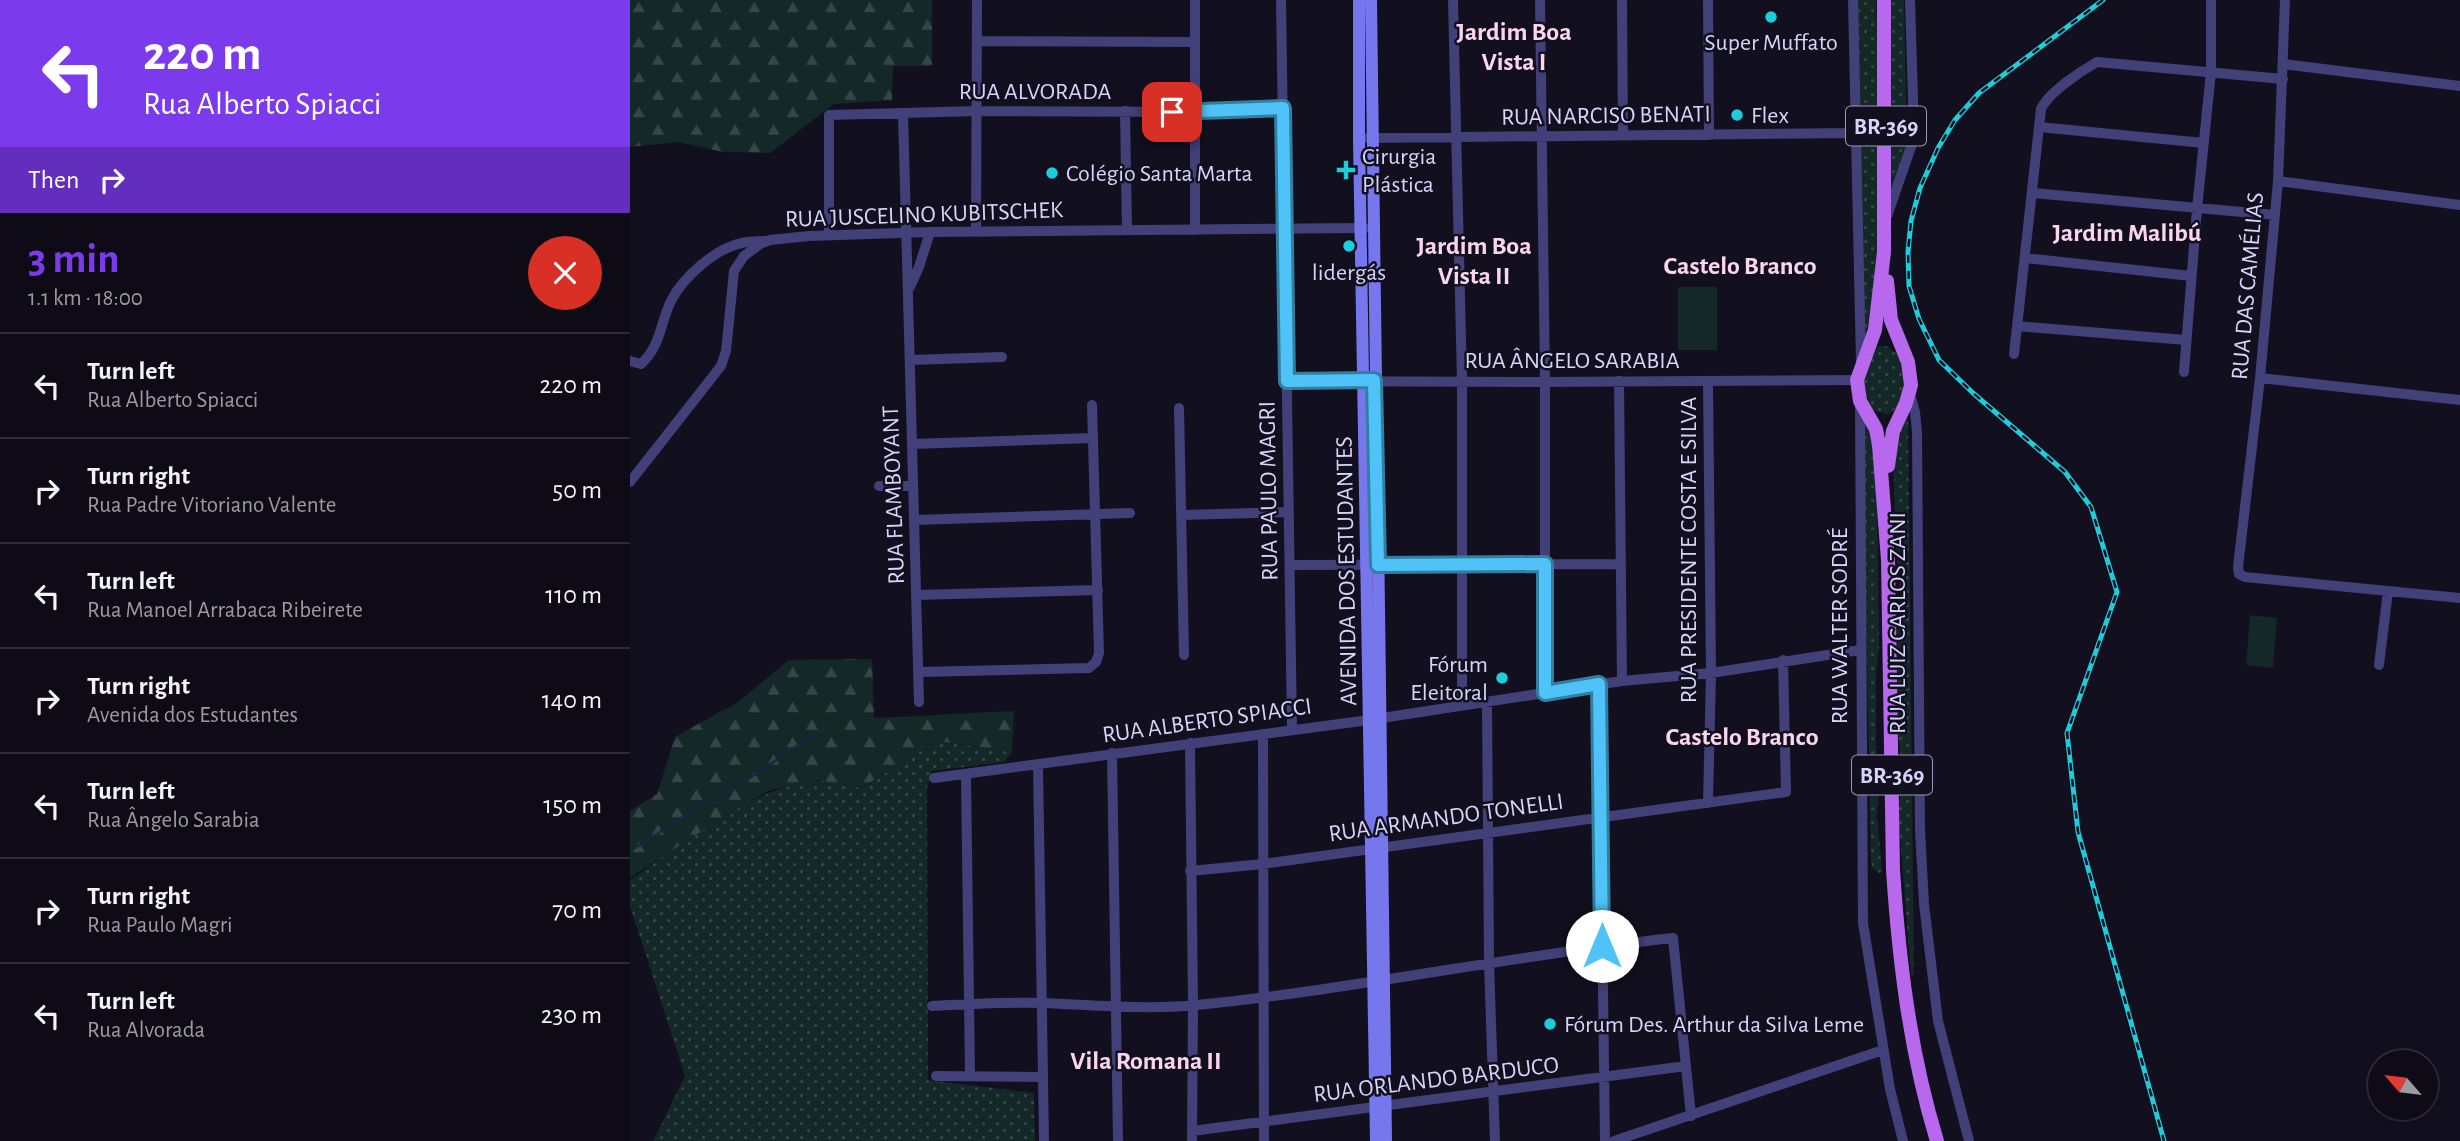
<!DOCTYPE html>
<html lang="en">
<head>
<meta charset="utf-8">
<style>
	body { margin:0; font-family:"Alegreya Sans",sans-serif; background:#171420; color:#f1f3f6; height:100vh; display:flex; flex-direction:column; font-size:26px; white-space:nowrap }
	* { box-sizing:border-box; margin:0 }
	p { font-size:23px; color:#9b9ba1 }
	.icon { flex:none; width:38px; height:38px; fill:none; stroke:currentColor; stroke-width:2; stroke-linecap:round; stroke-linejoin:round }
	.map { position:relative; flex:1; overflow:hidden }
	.sheet { display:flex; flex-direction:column; background:#0e0b17; width:630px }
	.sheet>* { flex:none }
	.banner { background:#7c3aed; color:#fff; overflow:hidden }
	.needle { width:46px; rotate:298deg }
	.tools { position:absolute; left:1738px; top:1050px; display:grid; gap:14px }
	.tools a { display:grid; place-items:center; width:70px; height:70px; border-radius:50%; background:#0e0b17; box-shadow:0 4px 10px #0003,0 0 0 2px #2e2b36; font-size:35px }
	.pin { position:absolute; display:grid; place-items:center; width:60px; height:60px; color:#fff; margin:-30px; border-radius:14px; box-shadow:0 4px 10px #0006 }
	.me { position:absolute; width:77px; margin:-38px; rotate:0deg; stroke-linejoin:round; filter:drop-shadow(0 0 5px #0008) }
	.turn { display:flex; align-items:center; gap:24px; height:147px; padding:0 28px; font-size:32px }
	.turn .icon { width:91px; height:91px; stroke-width:2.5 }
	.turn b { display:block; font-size:49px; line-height:60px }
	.then { display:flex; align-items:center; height:66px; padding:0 28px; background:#0003; gap:14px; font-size:26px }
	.round { display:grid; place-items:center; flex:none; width:74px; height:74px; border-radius:37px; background:#171420 }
	.head { display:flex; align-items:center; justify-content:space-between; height:119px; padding:0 28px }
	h1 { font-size:42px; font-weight:700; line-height:52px; color:#7c3aed }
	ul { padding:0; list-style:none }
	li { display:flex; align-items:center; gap:21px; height:105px; padding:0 28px; border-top:2px solid #2e2b36 }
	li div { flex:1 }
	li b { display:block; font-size:26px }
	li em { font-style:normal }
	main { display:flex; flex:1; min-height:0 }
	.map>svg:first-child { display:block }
	.grass { fill:url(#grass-dots) }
	.forest { fill:url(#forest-firs) }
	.park { fill:#132827 }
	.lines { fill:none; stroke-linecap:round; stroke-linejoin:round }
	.stream { stroke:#152843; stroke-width:2.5 }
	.street { stroke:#414078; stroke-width:10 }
	.secondary { stroke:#7676ed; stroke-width:12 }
	.primary { stroke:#b768ec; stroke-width:14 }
	.rail-casing { stroke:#1ccddc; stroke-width:5 }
	.rail { stroke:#120f1f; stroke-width:2.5; stroke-dasharray:8; stroke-linecap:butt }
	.route-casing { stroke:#337fa1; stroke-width:18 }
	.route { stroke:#4fc3f7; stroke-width:12 }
	.poi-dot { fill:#1ccddc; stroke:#120f1f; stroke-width:2.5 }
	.labels { text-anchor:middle; stroke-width:5; stroke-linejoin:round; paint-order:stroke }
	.shield { fill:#120f1f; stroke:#9c98b8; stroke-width:2 }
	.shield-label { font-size:23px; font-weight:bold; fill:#d7d3f9 }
	.poi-label { font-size:24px; fill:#d7d3f9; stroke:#120f1f; text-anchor:start }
	.street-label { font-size:24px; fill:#d7d3f9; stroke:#120f1f }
	.neighbourhood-label { font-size:26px; font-weight:bold; fill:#fad5ed; stroke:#120f1f }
</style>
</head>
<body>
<main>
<section class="sheet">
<div class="banner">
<div class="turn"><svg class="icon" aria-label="left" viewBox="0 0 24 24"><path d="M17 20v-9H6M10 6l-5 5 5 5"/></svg><div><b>220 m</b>Rua Alberto Spiacci</div></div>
<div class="then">Then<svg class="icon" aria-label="right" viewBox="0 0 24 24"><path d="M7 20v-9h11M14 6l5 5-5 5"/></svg></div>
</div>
<div class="head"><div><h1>3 min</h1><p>1.1 km · 18:00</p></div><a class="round" style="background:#d93025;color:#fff"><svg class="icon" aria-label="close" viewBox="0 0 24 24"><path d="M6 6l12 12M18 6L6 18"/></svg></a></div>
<ul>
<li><svg class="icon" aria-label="left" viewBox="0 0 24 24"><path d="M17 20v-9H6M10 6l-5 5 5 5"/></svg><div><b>Turn left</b><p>Rua Alberto Spiacci</p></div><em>220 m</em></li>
<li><svg class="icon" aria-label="right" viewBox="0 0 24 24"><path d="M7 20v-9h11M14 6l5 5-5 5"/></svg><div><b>Turn right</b><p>Rua Padre Vitoriano Valente</p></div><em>50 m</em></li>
<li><svg class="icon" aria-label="left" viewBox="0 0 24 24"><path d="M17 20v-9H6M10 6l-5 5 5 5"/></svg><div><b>Turn left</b><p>Rua Manoel Arrabaca Ribeirete</p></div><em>110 m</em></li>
<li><svg class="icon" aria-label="right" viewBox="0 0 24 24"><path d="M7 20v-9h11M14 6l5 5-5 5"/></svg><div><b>Turn right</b><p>Avenida dos Estudantes</p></div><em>140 m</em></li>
<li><svg class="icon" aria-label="left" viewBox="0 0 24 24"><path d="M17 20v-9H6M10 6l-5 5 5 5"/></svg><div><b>Turn left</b><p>Rua Ângelo Sarabia</p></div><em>150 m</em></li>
<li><svg class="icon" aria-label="right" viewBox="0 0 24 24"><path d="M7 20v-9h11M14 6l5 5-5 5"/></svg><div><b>Turn right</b><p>Rua Paulo Magri</p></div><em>70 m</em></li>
<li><svg class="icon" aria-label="left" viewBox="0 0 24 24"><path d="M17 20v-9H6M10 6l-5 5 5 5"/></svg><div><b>Turn left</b><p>Rua Alvorada</p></div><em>230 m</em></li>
</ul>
</section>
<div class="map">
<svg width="1830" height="1141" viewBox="0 0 1830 1141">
	<defs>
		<pattern id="grass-dots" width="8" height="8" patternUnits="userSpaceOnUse" patternTransform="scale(1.75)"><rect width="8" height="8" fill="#132827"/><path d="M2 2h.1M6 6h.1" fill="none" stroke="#354647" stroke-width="1.8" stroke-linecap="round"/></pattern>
		<pattern id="forest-firs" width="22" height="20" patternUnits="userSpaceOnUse" patternTransform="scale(1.75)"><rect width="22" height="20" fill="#132827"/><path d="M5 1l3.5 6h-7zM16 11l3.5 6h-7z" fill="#354647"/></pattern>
	</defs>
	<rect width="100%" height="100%" fill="#120f1f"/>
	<!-- grass -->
	<path class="grass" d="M1227,0H1246L1254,252L1244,327L1230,366Z
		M1259,0H1274L1277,146L1257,205Z
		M1248,346H1256L1268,354C1275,374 1278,403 1258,415L1243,410C1231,391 1229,362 1248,346Z
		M1278,417L1284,975L1281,976L1268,809L1272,783L1271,756L1267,728L1266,605L1271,600L1270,577L1266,554L1263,446L1273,421Z
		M1232,421L1243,430L1247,493L1249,650L1246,672V744L1250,778L1247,815L1252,872L1249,873L1243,869L1241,863Z
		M307,741L382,752L374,762L302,771L297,788L298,1080L404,1093L405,1141H23L55,1076L0,906V880C48,847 134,778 194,781C206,782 219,786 231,788Z"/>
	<!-- forest -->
	<path class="forest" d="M0,0H302V66H263L262,100L204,104L140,153L93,152L48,142L0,147Z
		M242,659L244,718L384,711L382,752L307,741L231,788L189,780L140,790L90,819L0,878V811L27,794L45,737L108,702L159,660Z"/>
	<!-- park -->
	<path class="park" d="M1048,287H1087V350H1048Z
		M1620,615L1647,618L1643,668L1616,665Z"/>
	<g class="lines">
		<!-- stream -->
		<path class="stream" d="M0,851L79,801L105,788L195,727"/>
		<!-- street -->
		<path class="street" d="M565,0V230
			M651,0L662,730
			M823,0L832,382V706
			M910,0L915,382V693
			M992,0L993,135
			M1078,0L1079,135
			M1223,0L1231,363
			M1655,0L1648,181L1630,378L1608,567L1609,574L1615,577L1830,598
			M348,41L565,42
			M1653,64L1830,86
			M495,111L497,230
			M273,113L289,702
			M1409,127L1574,143
			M738,138L1224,133
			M1648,181L1830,205
			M1403,193L1645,215
			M1257,216L1282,144L1284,133L1280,0
			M346,231L347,0
			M199,235V115L347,111L566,112L653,108
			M1395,258L1561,276
			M280,287L289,267L300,232
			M1387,326L1556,340
			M1384,354L1411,109C1419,92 1451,71 1467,62L1653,79
			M280,360L372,357
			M0,361L11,364C31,346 30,323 41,301C53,277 86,248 112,243C119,241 126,242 134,241
			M1554,372L1567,209L1581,72V0
			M1630,378L1830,400
			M657,381L915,382L1227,380
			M989,381L992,681
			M1280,394L1285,412L1287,432L1290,830L1294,904L1308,1021L1339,1141
			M1230,402L1233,923L1260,1089L1273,1141
			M549,408L554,655
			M282,444L463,438
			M0,482L91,366L96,351L104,271L114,256L130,244L140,240L179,236L300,232L735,228
			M249,486H283
			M552,515L659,512
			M284,520L500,513
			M660,565L991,564
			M286,595L468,590
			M1749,665L1758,591
			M289,672L459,668L466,662L469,653L462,405
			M969,684L975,1141
			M857,702L859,963L865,1141
			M633,734L634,1141
			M560,743L563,1005L562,1141
			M482,753L488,1141
			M408,765L414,1141
			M336,775L340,1076
			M304,778L739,720L992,681L1081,673L1230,650
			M1078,803L1081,673L1078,381
			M560,871L633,864L1156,792L1153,660
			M302,1006C339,1004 376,1002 413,1003C465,1005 515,1010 567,1005C726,989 884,955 1043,938L1061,1116
			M306,1076L413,1077
			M562,1131L1056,1066
			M984,1141L1253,1050"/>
		<!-- secondary -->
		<path class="secondary" d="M729,0V138L746,1141
			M741,0L756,1141"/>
		<!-- primary -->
		<path class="primary" d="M1254,0V252L1245,330L1227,380L1230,401L1246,429L1249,445L1258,560L1263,870C1269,961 1280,1053 1307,1141
			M1257,281L1261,320L1278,362L1281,385L1276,403L1263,431L1258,466"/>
		<defs>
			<path id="rail" d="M1473,0L1349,93L1325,120L1308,148L1290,188L1281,221L1278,252L1279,286L1289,319L1309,360L1343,393L1435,472L1461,507L1487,592L1437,733L1448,832L1534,1141"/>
		</defs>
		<!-- rail casing -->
		<use href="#rail" class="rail-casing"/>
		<!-- rail -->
		<use href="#rail" class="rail"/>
	</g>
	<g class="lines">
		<defs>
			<path id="route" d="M542,112L653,108L657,381L744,380L748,565L915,564V693L969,684L972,946"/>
		</defs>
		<!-- route casing -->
		<use href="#route" class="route-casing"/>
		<!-- route -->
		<use href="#route" class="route"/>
	</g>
	<!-- markers -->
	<g class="poi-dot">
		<circle cx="1141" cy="17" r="7"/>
		<circle cx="1107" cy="115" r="7"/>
		<path d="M712.5 159.5h7v7h7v7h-7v7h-7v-7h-7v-7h7z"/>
		<circle cx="422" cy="173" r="7"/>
		<circle cx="719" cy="246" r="7"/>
		<circle cx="872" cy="678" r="7"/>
		<circle cx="920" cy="1024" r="7"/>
	</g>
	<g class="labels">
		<!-- shield labels -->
		<g class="shield">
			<rect x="1216" y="106.5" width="80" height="39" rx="5"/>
			<rect x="1222" y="755.5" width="80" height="39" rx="5"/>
		</g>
		<g class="shield-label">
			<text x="1256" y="134">BR-369</text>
			<text x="1262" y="783">BR-369</text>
		</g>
		<!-- poi labels -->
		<g class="poi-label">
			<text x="1141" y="50" text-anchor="middle">Super Muffato</text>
			<text x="1121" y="123">Flex</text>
			<text x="732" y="164">Cirurgia<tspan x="732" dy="28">Plástica</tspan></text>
			<text x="436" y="181">Colégio Santa Marta</text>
			<text x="719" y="280" text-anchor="middle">lidergás</text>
			<text x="858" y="672" text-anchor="end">Fórum<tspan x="858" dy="28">Eleitoral</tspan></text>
			<text x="934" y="1032">Fórum Des. Arthur da Silva Leme</text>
		</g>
		<!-- street labels -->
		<g class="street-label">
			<text x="405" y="99">RUA ALVORADA</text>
			<text transform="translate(976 115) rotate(-1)" y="8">RUA NARCISO BENATI</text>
			<text transform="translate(294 214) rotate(-2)" y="8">RUA JUSCELINO KUBITSCHEK</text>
			<text transform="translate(1617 286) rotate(-85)" y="8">RUA DAS CAMÉLIAS</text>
			<text x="942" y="368">RUA ÂNGELO SARABIA</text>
			<text transform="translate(638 491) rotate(-91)" y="8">RUA PAULO MAGRI</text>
			<text transform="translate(263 495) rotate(-92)" y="8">RUA FLAMBOYANT</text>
			<text transform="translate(1058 550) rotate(-90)" y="8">RUA PRESIDENTE COSTA E SILVA</text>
			<text transform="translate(716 571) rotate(-91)" y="8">AVENIDA DOS ESTUDANTES</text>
			<text transform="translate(1267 623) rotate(-90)" y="8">RUA LUIZ CARLOS ZANI</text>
			<text transform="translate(1209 626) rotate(-90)" y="8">RUA WALTER SODRÉ</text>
			<text transform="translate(577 720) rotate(-8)" y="8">RUA ALBERTO SPIACCI</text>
			<text transform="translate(816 817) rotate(-8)" y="8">RUA ARMANDO TONELLI</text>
			<text transform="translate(806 1079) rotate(-7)" y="8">RUA ORLANDO BARDUCO</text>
		</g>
		<!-- neighbourhood labels -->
		<g class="neighbourhood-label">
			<text x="884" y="40">Jardim Boa<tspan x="884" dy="30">Vista I</tspan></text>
			<text x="1497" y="241">Jardim Malibú</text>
			<text x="844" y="254">Jardim Boa<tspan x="844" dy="30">Vista II</tspan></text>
			<text x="1110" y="274">Castelo Branco</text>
			<text x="1112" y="745">Castelo Branco</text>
			<text x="516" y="1069">Vila Romana II</text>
		</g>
	</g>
</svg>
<div class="tools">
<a><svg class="needle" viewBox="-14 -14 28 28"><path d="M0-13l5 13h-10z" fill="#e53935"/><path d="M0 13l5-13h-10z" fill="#9b9ba1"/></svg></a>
</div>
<div class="pin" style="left:542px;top:112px;background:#d93025"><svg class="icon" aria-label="arrive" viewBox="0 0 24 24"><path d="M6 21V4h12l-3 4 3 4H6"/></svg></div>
<svg class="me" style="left:972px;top:946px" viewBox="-20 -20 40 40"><circle r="19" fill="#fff"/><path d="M0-13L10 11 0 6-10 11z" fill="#4fc3f7"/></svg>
</div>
</main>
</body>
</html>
